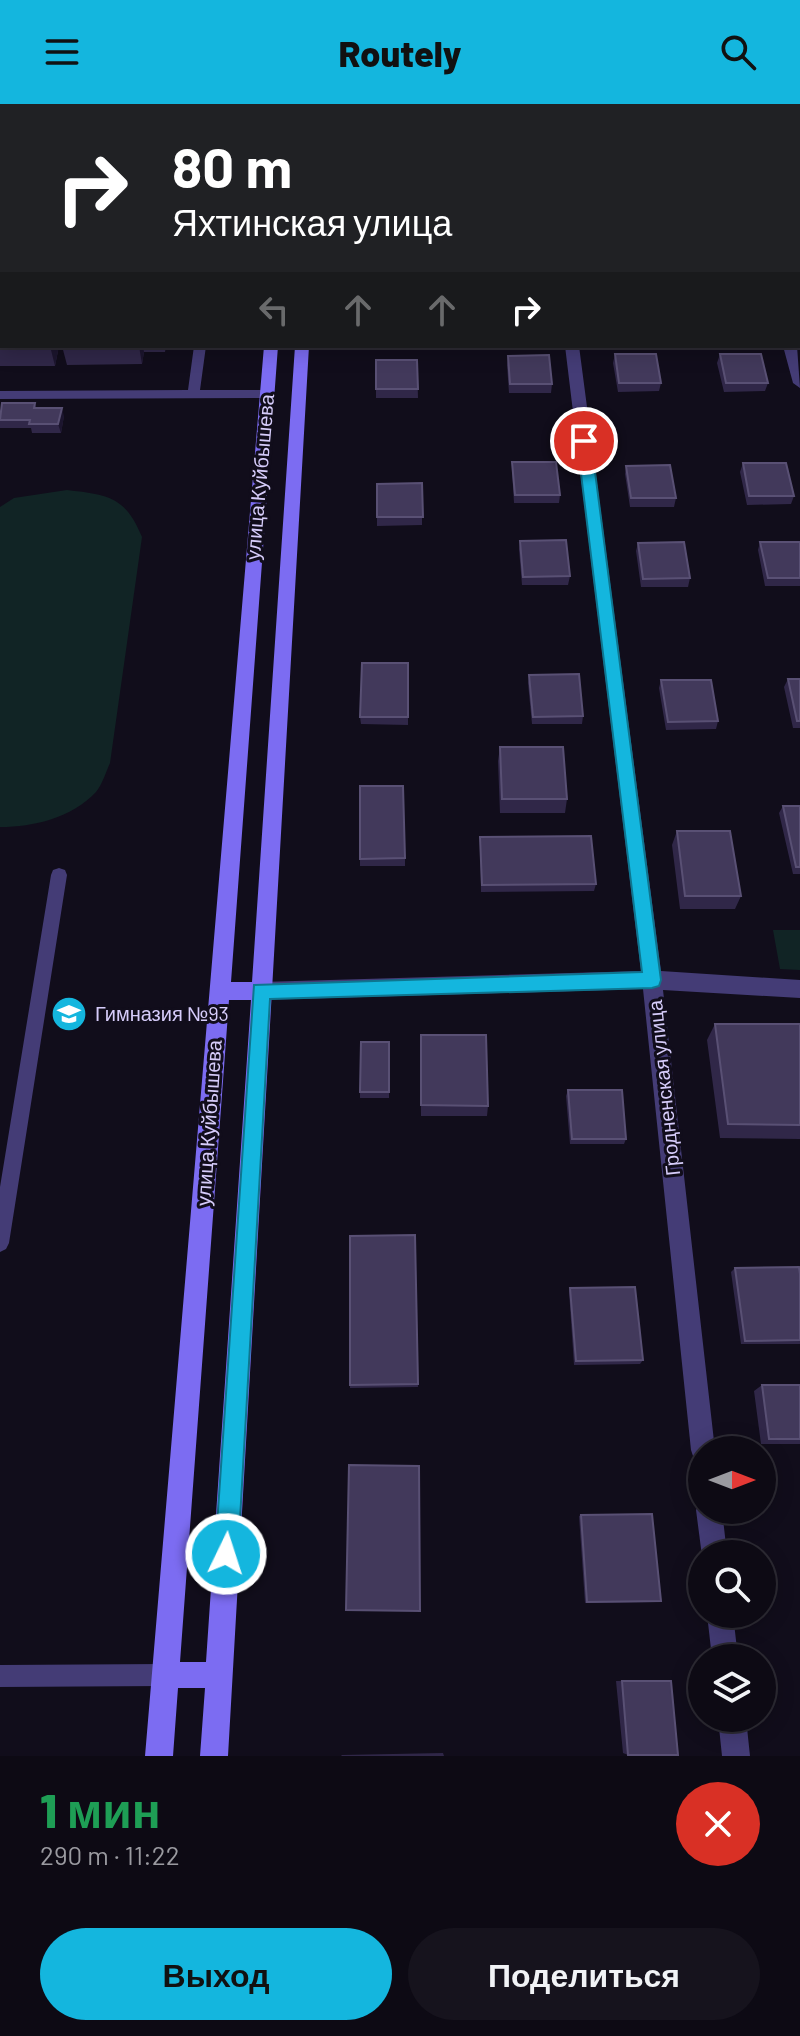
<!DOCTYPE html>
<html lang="ru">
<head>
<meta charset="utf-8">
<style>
	body { margin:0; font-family:Barlow,sans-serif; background:#16131d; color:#f1f3f6; height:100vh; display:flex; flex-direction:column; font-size:30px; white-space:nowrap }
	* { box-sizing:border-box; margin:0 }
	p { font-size:26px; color:#9a9aa0 }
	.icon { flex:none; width:44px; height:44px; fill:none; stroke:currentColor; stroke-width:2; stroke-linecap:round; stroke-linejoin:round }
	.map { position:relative; height:1652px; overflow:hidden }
	.sheet { display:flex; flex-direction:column; background:#0d0a14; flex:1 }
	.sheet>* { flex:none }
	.guide { position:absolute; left:0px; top:0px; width:800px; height:244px; box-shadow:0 4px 20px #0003,0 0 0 2px #2d2b34; background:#202124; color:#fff; overflow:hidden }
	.needle { width:52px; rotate:90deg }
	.fabs { position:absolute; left:688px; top:1332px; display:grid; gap:16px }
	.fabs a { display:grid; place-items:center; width:88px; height:88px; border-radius:50%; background:#0d0a14; box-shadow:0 4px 20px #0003,0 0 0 2px #2d2b34; font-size:40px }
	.pin { position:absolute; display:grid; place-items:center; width:68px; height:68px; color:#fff; margin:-34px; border:4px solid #fff; border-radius:50%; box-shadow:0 2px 8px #0007 }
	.me { position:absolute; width:88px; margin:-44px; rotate:4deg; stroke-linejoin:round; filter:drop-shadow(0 0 6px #0008) }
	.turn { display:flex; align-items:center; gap:28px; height:168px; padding:0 40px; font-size:36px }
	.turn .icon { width:104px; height:104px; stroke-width:2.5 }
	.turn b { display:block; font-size:56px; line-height:68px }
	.lanes { display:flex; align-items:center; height:76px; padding:0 40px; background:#0003; justify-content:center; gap:40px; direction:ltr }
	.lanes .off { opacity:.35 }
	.round { display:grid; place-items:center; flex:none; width:84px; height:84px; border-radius:42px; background:#16131d }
	.overview { display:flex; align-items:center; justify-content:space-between; height:136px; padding:0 40px }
	h1 { font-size:48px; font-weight:800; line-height:60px; color:#1e9e55 }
	.primary-button { display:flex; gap:16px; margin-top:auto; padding:16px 40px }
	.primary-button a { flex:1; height:92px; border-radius:48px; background:#14b6de; color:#111; font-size:32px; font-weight:800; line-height:92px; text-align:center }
	.primary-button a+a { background:#16131d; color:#f1f3f6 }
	header { display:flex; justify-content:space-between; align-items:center; height:104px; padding:0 40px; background:#14b6de; color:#111; font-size:36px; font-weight:800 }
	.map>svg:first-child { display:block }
	.green { fill:#112425 }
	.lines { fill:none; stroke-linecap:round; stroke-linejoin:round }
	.service { fill:#443c76; fill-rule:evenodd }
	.minor { fill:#443c76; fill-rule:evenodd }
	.secondary { fill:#7c6cf2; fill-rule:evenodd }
	.wall { fill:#302748 }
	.shaded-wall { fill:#1c152e }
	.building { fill:#42395b; stroke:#595074; stroke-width:2 }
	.route { fill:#14b6de; stroke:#0d7690; stroke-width:2 }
	.labels { text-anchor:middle; stroke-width:6; stroke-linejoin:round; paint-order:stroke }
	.street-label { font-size:20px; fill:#d6ccfa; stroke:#110d1b }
	.poi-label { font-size:20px; fill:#d6ccfa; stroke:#110d1b; text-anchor:start }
</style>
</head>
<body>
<header><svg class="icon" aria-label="menu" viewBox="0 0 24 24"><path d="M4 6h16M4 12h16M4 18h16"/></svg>Routely<svg class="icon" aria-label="search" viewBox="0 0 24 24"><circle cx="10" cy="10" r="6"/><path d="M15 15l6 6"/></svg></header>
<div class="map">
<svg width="800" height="1652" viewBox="0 0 800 1652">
	<rect width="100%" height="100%" fill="#110d1b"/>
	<!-- green -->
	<path class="green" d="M67,386C108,391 125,392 142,433L110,659C106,668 102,681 96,688C71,714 34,723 0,723V403L14,394Z
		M773,826H800V866L780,865Z"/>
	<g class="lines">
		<!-- service -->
		<path class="service" d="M102,0H112L101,2Z
			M0,54H2V62H0Z
			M0,95H2V101H0Z
			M194,242H206L200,286H267L273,290L267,294L0,295V287L188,286Z
			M59,764L65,766L67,771L9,1139L6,1145L0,1148V1083L51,771L53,766Z
			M165,1560L173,1563L176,1571L173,1579L165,1582L0,1583V1561Z"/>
		<!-- minor -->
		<path class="minor" d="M562,0H574V2H562Z
			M724,0H736V2H724Z
			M798,216H800V224H798Z
			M565,242H579L661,867L800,876V894L663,886L715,1346H702V1358L694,1355L691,1346L643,885L261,896L254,893L251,887L254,881L261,878L641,867Z
			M783,242H797L800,284L793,279Z
			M702,1396V1406H722L727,1450L702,1452L696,1406Z
			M707,1510H733L738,1554H712Z
			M718,1614H746L750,1652H722Z"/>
		<!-- secondary -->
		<path class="secondary" d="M284,0H296V2H284Z
			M311,0H323V2H311Z
			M264,242H278L231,878H252L295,242H309L228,1652H200L205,1584H178L173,1652H145ZM229,896H251L206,1558H180Z"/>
	</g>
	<!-- wall -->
	<path class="wall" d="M798,97H800V134H798Z
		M0,189H2V242H59L55,262H0Z
		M62,242H166L165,248H144L142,260L67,261Z
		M615,250L661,279L659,287L618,288L613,259Z
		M720,250L768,279L765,287L724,288L717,259Z
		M508,252L552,280L551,289H509L507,261Z
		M417,256L418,294H376V285Z
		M35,299L36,304L64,312L61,329H32L31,324H0V306Z
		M512,358L560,391L559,399H514L512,367Z
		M743,359L794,392L791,400L747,401L740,368Z
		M626,362L676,394L674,403H630L625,370Z
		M422,379V421L377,422V380Z
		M520,437L570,472L568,481H522L519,445Z
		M760,438H800V482H765L758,446Z
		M638,439L690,474L688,483H641L636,447Z
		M408,559V621L361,620L360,613Z
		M529,571L583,612L582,620H532L528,579Z
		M788,575H800V624H793L784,583Z
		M661,576L718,617L716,625L666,626L659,584Z
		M500,643L567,695L565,709H500L498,657Z
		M360,682L405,754V762H360Z
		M783,702H800V770H793L779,709Z
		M677,727L741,792L735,805H680L672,741Z
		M480,733L596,780L594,787L481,788Z
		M715,920H800V1035L720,1034L707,936Z
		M389,938V994H360V988Z
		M420,942L488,1002L487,1012H421Z
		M568,986L626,1035L624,1040H570L566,992Z
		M415,1131L418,1283L350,1284V1281Z
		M735,1164L800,1170V1240H741L731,1168Z
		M570,1184L643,1256L640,1260L574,1261L569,1187Z
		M762,1281H800V1340H761L754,1287Z
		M581,1411L658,1498L585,1499L579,1412Z
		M664,1576L671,1577L628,1651L623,1649L616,1577Z
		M443,1649L444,1652H341L342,1651Z"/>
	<!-- shaded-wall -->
	<path class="shaded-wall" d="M50,242H59L55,262Z
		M139,242H143L144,248L142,260Z
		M62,304L64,312L61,329L58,320Z"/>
	<!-- building -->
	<path class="building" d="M132,0H176L175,2H131Z
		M410,0H471V2H410Z
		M599,0H623V2H599Z
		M798,14H800V35H798Z
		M798,62H800V84H798Z
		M798,97H800V117H798Z
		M0,189H2V224H0Z
		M615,250H656L661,279H619Z
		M720,250H761L768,279H726Z
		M549,251L552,280H510L508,252Z
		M376,256H417L418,285H376Z
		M2,299H35L34,304H62L58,320H29L30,316H0Z
		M512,358H556L560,391H515Z
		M743,359H786L794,392H749Z
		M670,361L676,394H631L626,362Z
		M422,379L423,413H377V380Z
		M566,436L570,472L523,473L520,437Z
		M684,438L690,474L643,475L638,439Z
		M760,438H800V474H768Z
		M362,559H408V613H360Z
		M579,570L583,612L533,613L529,571Z
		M788,575H800V617H797Z
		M661,576H711L718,617L668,618Z
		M500,643H563L567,695H502Z
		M360,682H403L405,754L360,755Z
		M783,702H800V763H796Z
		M677,727H730L741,792H685Z
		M591,732L596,780L482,781L480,733Z
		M715,920H800V1021L728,1020Z
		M421,931H486L488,1002L421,1001Z
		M361,938H389V988H360Z
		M568,986H622L626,1035H572Z
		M415,1131L418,1280L350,1281V1132Z
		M799,1163L800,1170V1236L745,1237L735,1164Z
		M635,1183L643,1256L576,1257L570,1184Z
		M762,1281H800V1335H769Z
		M349,1361L419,1362L420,1507L346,1506Z
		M652,1410L661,1497L587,1498L581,1411Z
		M622,1577H671L678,1651H628Z"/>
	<!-- route -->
	<path class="route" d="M584,332L591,337L661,876L659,882L652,884L270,895L238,1450L235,1458L226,1461L218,1458L215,1450L254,881L642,868L577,337Z"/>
	<!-- icons -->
	<defs>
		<symbol id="school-disc" viewBox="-11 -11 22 22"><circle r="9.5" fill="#14b6de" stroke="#110d1b"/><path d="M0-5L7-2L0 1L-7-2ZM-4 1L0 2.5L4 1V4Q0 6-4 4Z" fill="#fff"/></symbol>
	</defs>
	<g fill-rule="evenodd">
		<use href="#school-disc" x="49" y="890" width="40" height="40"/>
	</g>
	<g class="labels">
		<!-- street labels -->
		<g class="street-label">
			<text transform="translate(260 373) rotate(-85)" y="7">улица Куйбышева</text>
			<text transform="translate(664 984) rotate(-96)" y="7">Гродненская улица</text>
			<text transform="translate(209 1019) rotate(-86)" y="7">улица Куйбышева</text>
		</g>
		<!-- poi labels -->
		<g class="poi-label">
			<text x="95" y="917">Гимназия №93</text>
		</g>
	</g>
</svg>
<div class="fabs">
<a><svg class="needle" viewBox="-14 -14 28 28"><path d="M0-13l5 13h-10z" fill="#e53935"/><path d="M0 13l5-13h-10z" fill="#9a9aa0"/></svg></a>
<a><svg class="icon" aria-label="search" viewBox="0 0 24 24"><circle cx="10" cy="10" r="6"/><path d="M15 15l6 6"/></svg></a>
<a><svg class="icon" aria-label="layers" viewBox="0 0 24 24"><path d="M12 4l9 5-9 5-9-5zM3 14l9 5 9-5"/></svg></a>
</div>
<div class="pin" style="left:584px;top:337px;background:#d93025"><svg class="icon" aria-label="arrive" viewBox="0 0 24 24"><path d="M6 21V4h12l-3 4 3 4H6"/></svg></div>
<svg class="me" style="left:226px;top:1450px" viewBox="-20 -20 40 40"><circle r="17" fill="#14b6de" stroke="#fff" stroke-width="3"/><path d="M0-11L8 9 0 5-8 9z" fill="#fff"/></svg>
<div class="guide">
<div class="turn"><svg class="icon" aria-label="right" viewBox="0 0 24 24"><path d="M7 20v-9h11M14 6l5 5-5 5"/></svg><div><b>80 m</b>Яхтинская улица</div></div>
<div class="lanes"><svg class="icon off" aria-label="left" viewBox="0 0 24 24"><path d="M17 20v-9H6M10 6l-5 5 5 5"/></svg><svg class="icon off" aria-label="ahead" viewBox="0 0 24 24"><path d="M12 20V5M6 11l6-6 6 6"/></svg><svg class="icon off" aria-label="ahead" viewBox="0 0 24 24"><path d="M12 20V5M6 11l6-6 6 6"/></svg><svg class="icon" aria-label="right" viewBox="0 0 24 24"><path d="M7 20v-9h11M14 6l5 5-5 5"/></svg></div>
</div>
</div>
<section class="sheet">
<div class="overview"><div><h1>1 мин</h1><p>290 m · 11:22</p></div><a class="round" style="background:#d93025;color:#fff"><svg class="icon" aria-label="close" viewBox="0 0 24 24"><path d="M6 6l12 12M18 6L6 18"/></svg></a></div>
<div class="primary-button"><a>Выход</a><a>Поделиться</a></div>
</section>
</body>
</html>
